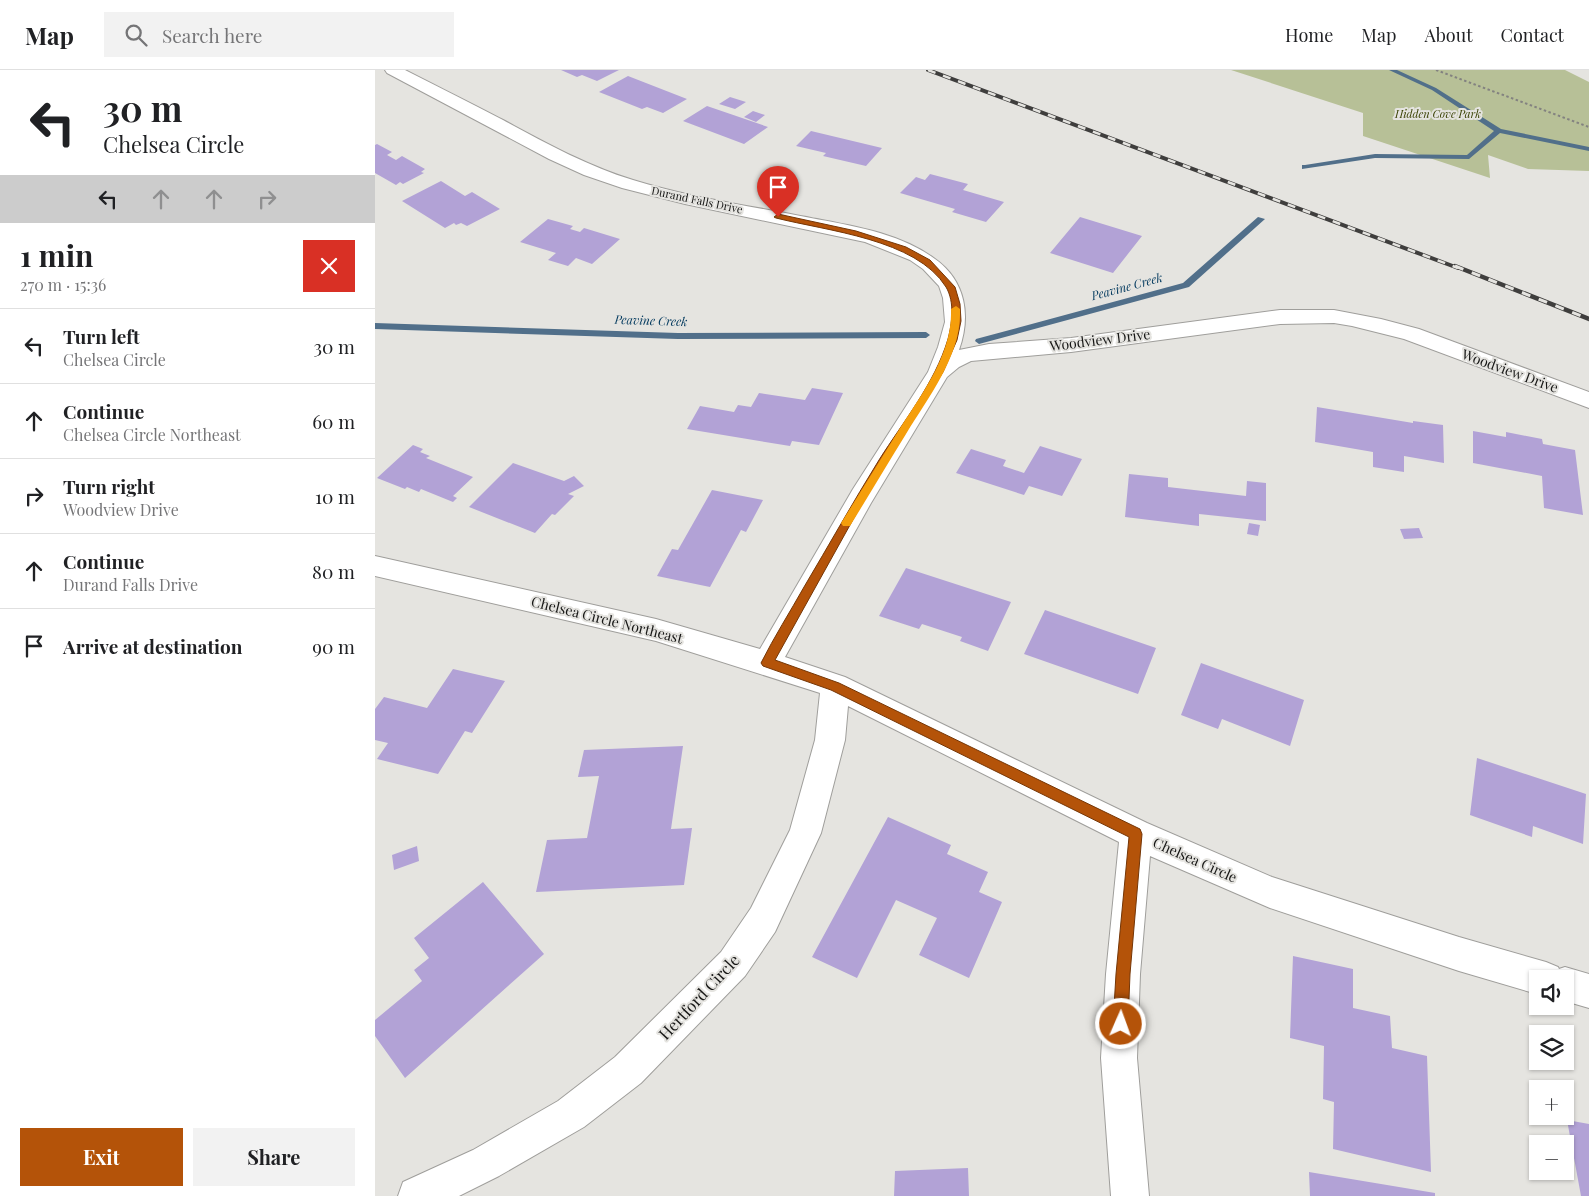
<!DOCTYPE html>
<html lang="en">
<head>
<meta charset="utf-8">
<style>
	body { margin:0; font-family:"Playfair Display",serif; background:#f2f2f2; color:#202124; height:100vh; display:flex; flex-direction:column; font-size:19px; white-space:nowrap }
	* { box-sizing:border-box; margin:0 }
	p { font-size:16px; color:#757577 }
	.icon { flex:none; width:28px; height:28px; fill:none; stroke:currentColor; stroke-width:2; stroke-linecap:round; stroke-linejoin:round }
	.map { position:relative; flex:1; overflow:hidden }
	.details { display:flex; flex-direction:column; background:#fff; width:375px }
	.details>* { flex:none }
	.banner { background:#fff; color:#202124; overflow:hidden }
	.fabs { position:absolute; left:1154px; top:900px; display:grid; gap:10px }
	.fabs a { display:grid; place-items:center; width:45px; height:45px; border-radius:0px; background:#fff; box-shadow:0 1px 4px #0004; font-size:25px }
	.pin { position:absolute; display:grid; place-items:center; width:42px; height:42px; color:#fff; margin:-51px -21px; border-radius:50% 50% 50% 0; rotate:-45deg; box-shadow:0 0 5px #0007 }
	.pin .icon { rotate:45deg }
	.me { position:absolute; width:55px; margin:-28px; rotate:2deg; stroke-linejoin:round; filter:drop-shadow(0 0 4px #0008) }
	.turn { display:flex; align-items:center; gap:18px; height:105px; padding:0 20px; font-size:22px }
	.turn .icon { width:65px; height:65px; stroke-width:2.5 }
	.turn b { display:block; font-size:35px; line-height:42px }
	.lanes { display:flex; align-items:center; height:48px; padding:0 20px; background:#0003; justify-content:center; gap:25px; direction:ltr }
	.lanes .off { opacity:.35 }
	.round { display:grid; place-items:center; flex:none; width:52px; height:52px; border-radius:0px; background:#f2f2f2 }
	.overview { display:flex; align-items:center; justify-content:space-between; height:85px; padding:0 20px }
	h1 { font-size:30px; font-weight:700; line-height:38px }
	.action { display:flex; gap:10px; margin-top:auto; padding:10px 20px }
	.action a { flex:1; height:58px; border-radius:0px; background:#b45309; color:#fff; font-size:20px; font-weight:700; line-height:58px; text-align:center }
	.action a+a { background:#f2f2f2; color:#202124 }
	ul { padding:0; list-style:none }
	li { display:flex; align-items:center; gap:15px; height:75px; padding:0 20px; border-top:1px solid #e0e0e0 }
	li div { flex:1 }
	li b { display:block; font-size:19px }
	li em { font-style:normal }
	header { display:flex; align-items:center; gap:30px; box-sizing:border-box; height:70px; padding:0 25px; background:#fff; border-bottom:1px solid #e0e0e0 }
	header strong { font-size:24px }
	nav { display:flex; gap:28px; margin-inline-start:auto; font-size:18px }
	.search { width:350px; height:45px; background:#f2f2f2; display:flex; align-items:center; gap:12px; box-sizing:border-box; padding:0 18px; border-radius:0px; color:#757577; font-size:19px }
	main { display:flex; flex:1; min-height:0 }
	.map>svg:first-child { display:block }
	.green { fill:#b7c097 }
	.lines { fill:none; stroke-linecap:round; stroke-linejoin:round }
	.stream { fill:#516f8a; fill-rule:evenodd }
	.building { fill:#b2a2d6 }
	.street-casing { stroke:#9f9e9b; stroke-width:2 }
	.path { stroke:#838280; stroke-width:2; stroke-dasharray:2.5 2.5; stroke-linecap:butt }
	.street { fill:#fff; fill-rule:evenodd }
	.rail-far1-casing { stroke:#3f3e3d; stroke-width:4 }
	.rail-casing { stroke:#3f3e3d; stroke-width:4.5 }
	.rail-far1 { stroke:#e5e4e0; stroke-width:2.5; stroke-dasharray:8; stroke-linecap:butt }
	.rail { stroke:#e5e4e0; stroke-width:3; stroke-dasharray:9; stroke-linecap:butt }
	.route { fill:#b45309; stroke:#753606 }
	.slow { fill:#f59e0b }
	.labels { text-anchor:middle; stroke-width:4; stroke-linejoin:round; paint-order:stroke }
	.far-park-label { font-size:11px; font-style:italic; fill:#384100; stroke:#e5e4e0 }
	.far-street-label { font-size:11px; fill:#161615; stroke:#e5e4e0 }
	.far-water-label { font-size:12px; font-style:italic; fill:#01385d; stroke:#e5e4e0 }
	.street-label { font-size:14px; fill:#161615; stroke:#e5e4e0 }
	.near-street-label { font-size:16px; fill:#161615; stroke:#e5e4e0 }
</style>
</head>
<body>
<header>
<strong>Map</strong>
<div class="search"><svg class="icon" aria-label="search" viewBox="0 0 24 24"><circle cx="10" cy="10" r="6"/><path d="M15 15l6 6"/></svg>Search here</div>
<nav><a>Home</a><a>Map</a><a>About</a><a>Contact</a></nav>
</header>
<main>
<section class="details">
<div class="banner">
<div class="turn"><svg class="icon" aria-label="left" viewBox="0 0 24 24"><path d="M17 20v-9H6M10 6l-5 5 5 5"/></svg><div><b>30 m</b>Chelsea Circle</div></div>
<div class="lanes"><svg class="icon" aria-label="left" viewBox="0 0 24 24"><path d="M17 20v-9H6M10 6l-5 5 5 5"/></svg><svg class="icon off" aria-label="ahead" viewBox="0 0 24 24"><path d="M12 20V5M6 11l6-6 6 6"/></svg><svg class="icon off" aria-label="ahead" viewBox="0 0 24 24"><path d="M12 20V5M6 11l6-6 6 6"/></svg><svg class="icon off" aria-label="right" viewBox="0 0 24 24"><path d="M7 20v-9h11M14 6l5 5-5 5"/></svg></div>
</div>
<div class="overview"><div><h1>1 min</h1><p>270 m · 15:36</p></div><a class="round" style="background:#d93025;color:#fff"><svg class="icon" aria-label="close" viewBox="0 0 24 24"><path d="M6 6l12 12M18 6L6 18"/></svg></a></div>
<ul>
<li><svg class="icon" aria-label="left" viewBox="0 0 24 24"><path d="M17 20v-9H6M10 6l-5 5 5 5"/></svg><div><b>Turn left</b><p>Chelsea Circle</p></div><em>30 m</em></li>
<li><svg class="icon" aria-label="ahead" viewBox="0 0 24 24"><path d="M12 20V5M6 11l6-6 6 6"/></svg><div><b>Continue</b><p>Chelsea Circle Northeast</p></div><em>60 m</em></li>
<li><svg class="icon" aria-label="right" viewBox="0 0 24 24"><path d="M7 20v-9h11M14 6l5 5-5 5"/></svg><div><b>Turn right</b><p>Woodview Drive</p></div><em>10 m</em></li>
<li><svg class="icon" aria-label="ahead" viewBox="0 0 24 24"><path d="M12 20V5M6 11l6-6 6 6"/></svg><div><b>Continue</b><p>Durand Falls Drive</p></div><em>80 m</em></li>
<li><svg class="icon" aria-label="arrive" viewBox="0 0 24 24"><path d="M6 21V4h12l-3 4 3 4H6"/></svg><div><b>Arrive at destination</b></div><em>90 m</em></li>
</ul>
<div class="action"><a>Exit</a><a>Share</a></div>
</section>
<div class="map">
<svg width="1214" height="1126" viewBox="0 0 1214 1126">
	<rect width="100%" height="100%" fill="#e5e4e0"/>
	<!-- green -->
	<path class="green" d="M856,0H1190L1214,12V101L1153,99L1113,85L1115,108L988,66V43Z"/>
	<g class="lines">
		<!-- stream -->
		<path class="stream" d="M1014,0H1022L1061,18L1126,59L1214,77V81L1125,63L1094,89L1000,88L927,99V95H930L1000,84L1092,85L1119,61L1057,20Z
			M883,147L890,149L814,217L604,274L600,271L601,269L808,213Z
			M0,253L303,263L551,262L555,265L551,268L303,269L0,259Z"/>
	</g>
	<!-- building -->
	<path class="building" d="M186,0H244L222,11L207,5L202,7Z
		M253,6L312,29L288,43L272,37L267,39L224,22Z
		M355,27L371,32L360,39L344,34Z
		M332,36L393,57L369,74L308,51Z
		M378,41L390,45L381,52L369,47Z
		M436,61L507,78L491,96L448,86L451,83L421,76Z
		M2,74L17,82L12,85L21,90L27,86L50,99L46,102L49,103L28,114L25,112L21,115L0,103V75Z
		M555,104L593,114L588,120L629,132L611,152L577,142L580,139L525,123L541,107L550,110Z
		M66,111L90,126L97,122L125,139L92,156L86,153L81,155L79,153L70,158L27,131Z
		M705,147L767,166L738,203L675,183Z
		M173,149L198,156L195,159L205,162L209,158L245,169L217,194L201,188L193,196L173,190L181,183L145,172Z
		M437,318L468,323L444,375L417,371L415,376L312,359L325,336L359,342L363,335L376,337L384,323L430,330Z
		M942,337L1038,353V351L1068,355L1069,393L1029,386V402L998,397V382L940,372Z
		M1098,361L1131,367V362L1167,369L1168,374L1200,380L1208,445L1169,438L1167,406L1098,393Z
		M38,375L48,379L45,382L55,386L51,388L98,407L78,426L82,428L78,432L46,419L44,422L32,417L30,419L2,408Z
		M665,376L707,389L687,426L654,416L649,425L581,403L596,379L631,390L628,396L649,403Z
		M138,393L189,411L199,406L209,416L193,424L199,426L180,445L177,444L160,463L94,437Z
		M754,404L793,408V417L871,426L872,411L891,413V451L824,444V456L750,447Z
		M337,420L388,430L371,462L366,460L335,517L282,506L297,479L303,480Z
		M874,453L885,455L883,466L872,464Z
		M1044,458L1048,468L1029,469L1025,459Z
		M531,498L636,532L613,581L585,571L587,567L547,554L544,559L504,546Z
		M670,540L781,578L763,624L649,584Z
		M826,593L929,630L915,676L847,649L843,659L806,645Z
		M78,599L130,611L97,663L90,661L63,704L2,689L13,673L0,670V639L9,627L52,638Z
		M308,676L296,759L317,758L309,815L161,822L172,770L212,768L224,706L203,707L209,680Z
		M1102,688L1211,724L1208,774L1158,756L1157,767L1095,745Z
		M513,747L576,775L572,784L613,802L604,822L627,832L594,908L544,885L562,848L521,830L482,908L437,887Z
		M42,776L44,791L19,800L17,785Z
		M108,812L169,884L30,1008L0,966V950L47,911L39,900L54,888L39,868Z
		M918,886L978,899V938L1015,946L1017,978L1052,986L1056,1102L958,1079L959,1032L948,1029L949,976L915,968Z
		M1192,1050L1214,1054V1126H1206Z
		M593,1098L594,1126H519L520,1101Z
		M934,1102L1060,1123V1126H935Z"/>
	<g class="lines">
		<defs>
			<path id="street" d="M10,0H30C63,17 96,33 128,50C171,73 212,96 258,110C316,128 376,136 436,148C478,156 525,163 560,189C591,211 596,246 584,280L614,274L696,268L905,240H959L1006,249L1044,259L1214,322V338L1029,269L977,256L959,253L905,254L696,282L596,291L584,297L572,307L496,433L410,587L470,607L772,753L897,807L1084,867L1171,892L1183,897L1184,899L1190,897L1214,904V938L1190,931V909H1162V924L1084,901L895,838L775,786L765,904L762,988L774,1126H736L726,988L731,904L744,772L473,636L470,670L446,763L400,862L370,906L266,1013L209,1057L124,1106L84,1126H23L28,1112L98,1080L183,1031L240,987L346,882L376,838L415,760L440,670L445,623L281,571L0,506V486L281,549L385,579L478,419L553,302L563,277L570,252L568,228L564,216L548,199L535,190L490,172L310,134L247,118L209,105L174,89L12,3Z"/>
		</defs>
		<!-- street casing -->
		<use href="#street" class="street-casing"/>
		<!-- path -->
		<path class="path" d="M1061,0L1214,57"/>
		<!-- street -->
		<use href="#street" class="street"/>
		<defs>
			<path id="rail-far1" d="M553,0L1083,198"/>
			<path id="rail" d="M1080,196L1214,249"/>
		</defs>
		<!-- rail-far1 casing -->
		<use href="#rail-far1" class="rail-far1-casing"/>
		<!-- rail casing -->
		<use href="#rail" class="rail-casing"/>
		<!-- rail-far1 -->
		<use href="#rail-far1" class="rail-far1"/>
		<!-- rail -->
		<use href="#rail" class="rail"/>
	</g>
	<!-- route -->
	<path class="route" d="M403,144L481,161L531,177L555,190L580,217L585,234L586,251L582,270L568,302L490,428L400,590L464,613L765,759L767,764L755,904L753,954L751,959L746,961L740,959L738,954L741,904L754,767L456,620L388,596L386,593C399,567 415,542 429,517C454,475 478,432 504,390C528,352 560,313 573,269C577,254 580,232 571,217C541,169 452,161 401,148L399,147Z"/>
	<!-- slow -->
	<path class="slow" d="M581,236L585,239C587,285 554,326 531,364C512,395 494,425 475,456H468L466,453L468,450C486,421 504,392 522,363C545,326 578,285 576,239Z"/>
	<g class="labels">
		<!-- far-park labels -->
		<g class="far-park-label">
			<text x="1063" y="48">Hidden Cove Park</text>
		</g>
		<!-- far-street labels -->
		<g class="far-street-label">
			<text transform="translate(322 130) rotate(12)" y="4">Durand Falls Drive</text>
		</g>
		<!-- far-water labels -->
		<g class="far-water-label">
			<text transform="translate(752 217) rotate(-15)" y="4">Peavine Creek</text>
			<text transform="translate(276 251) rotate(2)" y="4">Peavine Creek</text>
		</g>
		<!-- street labels -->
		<g class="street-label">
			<text transform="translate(725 270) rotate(-7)" y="5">Woodview Drive</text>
			<text transform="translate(1135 301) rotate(20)" y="5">Woodview Drive</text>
			<text transform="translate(232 550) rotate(14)" y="5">Chelsea Circle Northeast</text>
			<text transform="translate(820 790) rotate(24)" y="5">Chelsea Circle</text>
		</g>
		<!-- near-street labels -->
		<g class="near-street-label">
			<text transform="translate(324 927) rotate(-47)" y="6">Hertford Circle</text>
		</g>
	</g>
</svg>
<div class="fabs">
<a><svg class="icon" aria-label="sound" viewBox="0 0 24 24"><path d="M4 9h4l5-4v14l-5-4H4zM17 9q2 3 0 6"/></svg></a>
<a><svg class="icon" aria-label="layers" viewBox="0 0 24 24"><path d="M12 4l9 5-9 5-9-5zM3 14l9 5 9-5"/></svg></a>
<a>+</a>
<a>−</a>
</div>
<div class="pin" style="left:403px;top:147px;background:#d93025"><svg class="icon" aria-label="arrive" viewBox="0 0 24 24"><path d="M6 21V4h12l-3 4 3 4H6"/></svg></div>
<svg class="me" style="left:746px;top:954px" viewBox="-20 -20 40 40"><circle r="17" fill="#b45309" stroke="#fff" stroke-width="3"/><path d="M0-11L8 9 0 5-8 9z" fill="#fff"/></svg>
</div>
</main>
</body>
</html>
